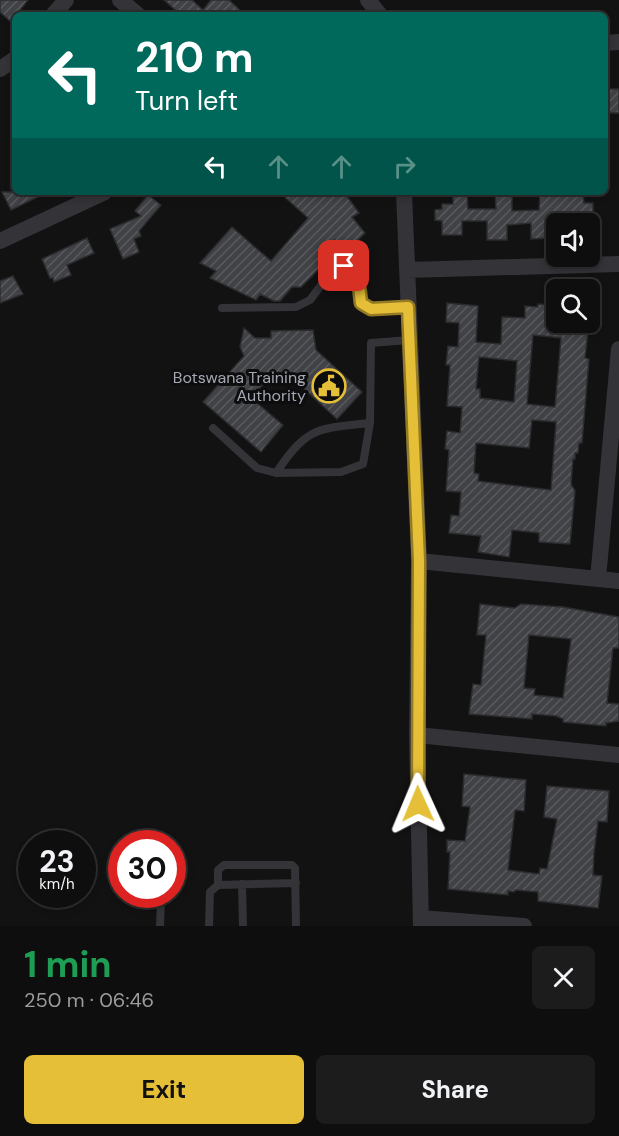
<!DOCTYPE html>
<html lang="en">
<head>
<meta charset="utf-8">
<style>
	body { margin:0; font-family:"DM Sans",sans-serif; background:#1c1c1c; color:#f1f3f6; height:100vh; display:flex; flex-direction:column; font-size:22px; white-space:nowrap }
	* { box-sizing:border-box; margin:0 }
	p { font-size:20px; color:#9b9c9e }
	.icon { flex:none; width:33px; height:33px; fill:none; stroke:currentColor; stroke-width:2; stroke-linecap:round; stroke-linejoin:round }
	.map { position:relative; height:926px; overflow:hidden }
	.details { display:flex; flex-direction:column; background:#0e0e0e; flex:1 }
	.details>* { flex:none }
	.banner { position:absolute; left:12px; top:12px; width:596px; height:183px; border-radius:9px; box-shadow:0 3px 9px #0003,0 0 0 2px #2e2e2e; background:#00695c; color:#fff; overflow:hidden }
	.controls { position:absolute; left:546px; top:213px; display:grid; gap:12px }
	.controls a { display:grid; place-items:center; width:54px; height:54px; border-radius:9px; background:#0e0e0e; box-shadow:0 3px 9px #0003,0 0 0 2px #2e2e2e; font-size:30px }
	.speed { position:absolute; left:18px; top:830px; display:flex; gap:12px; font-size:30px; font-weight:700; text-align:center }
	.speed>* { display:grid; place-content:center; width:78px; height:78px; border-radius:50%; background:#0e0e0e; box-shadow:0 3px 9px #0003,0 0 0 2px #2e2e2e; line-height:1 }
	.speed small { font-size:15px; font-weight:400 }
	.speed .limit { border:9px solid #d22; background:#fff; color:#111 }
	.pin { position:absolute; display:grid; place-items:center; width:51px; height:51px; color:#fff; margin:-26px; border-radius:12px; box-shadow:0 3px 9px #0006 }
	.me { position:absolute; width:66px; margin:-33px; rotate:359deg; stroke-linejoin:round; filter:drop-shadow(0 0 4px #0008) }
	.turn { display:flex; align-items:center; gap:21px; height:126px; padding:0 24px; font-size:27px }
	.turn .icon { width:78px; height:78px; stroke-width:2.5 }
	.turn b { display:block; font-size:42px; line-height:51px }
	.lanes { display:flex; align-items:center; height:57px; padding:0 24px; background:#0003; justify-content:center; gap:30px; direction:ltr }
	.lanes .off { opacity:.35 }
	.round { display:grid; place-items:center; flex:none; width:63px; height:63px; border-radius:9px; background:#1c1c1c }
	.summary { display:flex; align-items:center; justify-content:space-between; height:102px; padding:0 24px }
	h1 { font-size:36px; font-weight:700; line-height:45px; color:#1e9e55 }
	.primary-button { display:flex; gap:12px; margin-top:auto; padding:12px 24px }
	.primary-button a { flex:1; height:69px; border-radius:9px; background:#e5bf38; color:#111; font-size:24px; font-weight:700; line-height:69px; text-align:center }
	.primary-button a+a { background:#1c1c1c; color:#f1f3f6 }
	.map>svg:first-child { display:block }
	.building { fill:url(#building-hatch); stroke:#2c2c2f; stroke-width:1.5; fill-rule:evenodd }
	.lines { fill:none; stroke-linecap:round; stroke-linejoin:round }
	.service { stroke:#333338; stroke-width:8 }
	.minor { stroke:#333338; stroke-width:16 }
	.route-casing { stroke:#957c24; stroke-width:15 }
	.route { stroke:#e5bf38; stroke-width:10 }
	.labels { text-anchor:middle; stroke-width:6; stroke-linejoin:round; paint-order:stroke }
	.poi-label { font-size:16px; fill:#a4a7b3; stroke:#0d0d0e; text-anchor:end }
</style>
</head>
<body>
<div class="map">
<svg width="619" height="926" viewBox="0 0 619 926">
	<defs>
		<pattern id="building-hatch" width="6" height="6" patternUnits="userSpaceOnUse" patternTransform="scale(1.5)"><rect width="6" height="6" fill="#414246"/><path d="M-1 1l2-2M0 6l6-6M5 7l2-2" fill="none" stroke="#595a5e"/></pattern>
	</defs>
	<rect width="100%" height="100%" fill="#121213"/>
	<!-- building -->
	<path class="building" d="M0,0H28L11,22L0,12Z
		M164,0H192L203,10L211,0H229L245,15H181Z
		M604,89H619V113H604Z
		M2,192H48L11,210Z
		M279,192H344L359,213L352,217L365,233L347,251L335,240L324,264L301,287H292L280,301H274L260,294L256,300L210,278L216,271L200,263L232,227L271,261L308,218Z
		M453,192H467L468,209H496L495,192H512V211L539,210L540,192H583L584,203H593V224H556L550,225V238L531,239V223L507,225V240H487V221H462V235H442V221L435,220V210L442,209V204H453Z
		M148,195L161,205L139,231L141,236L134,239L139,252L123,259L110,229L141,216L135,211Z
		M87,238L94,253L67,265L71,275L54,282L53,278H50L42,259Z
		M13,276L23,294L0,303V281Z
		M447,303L478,306L476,342L501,344L502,317L525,318V306L538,307V304L554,305L553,322H589L585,358L589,359L582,443H579L578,453H575V459H573L571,484L575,491L570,544L539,542V533L512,530L509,557L478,552L481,536L449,533L451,515L459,516L461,492L446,491L449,450L445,449L447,431L460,433L462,407L447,406L450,365H446L448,346L458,347L459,323L446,322ZM533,335L561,338L555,407L527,404ZM479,357L517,361L514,402L480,398V389H476ZM532,420L556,422L551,490L478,481L479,474L474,473L476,443L529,448Z
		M244,328L255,338H271V331L313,330L316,350L362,392L337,419L291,377L286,380L270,377L251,398L283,425L261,452L203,402L244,356L240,347Z
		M480,604L515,608L521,604L563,607L619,617V648H613L607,703L619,704V721L606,723V726L563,722V719L556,716L532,714V719L469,714L473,684L481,685L484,654L486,635H477ZM529,635L571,639L563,698L534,695L535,689L524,688Z
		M464,774L526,780L524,811L515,810L508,870L539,874L540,868L547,869L557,819L544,817L547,786L609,791L607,822L598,821L594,853L593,875L602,876L598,908L538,901V892L515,890L514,892L508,891V895L448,889L450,852H447V840L465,841L470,807L462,806Z"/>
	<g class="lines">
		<!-- service -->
		<path class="service" d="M222,308L296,307L310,300L334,268C360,263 358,283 361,303L371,309L408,307
			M213,428L257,468L276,473L341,472L363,464L370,423L371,343L410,340
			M276,473C308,426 316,429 370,423
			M242,884L243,926
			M218,885V870L224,865H292L295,868L296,926
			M160,926L161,900
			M209,926L210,892L218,885L296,883"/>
		<!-- minor -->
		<path class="minor" d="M120,0L138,15
			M368,0L380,15
			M53,15L66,0
			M604,43L619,42
			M0,69L15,59
			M404,192L419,561L417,735L421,926
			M0,241L105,192
			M407,270L619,264
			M419,561L619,581
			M598,579L619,349
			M417,735L619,755
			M421,918L524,926"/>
	</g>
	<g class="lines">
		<defs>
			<path id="route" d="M344,266C360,273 359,288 361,303L371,309L408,307L419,561L418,804"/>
		</defs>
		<!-- route casing -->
		<use href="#route" class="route-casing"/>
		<!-- route -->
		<use href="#route" class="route"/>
	</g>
	<!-- icons -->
	<defs>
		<symbol id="civic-ring" viewBox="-11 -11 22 22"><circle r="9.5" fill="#0d0d0e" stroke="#e5bf38" stroke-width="1.5"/><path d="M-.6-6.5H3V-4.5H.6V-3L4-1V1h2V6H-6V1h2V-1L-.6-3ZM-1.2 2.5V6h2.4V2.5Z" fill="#e5bf38"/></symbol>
	</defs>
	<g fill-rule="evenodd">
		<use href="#civic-ring" x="310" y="367" width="38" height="38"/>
	</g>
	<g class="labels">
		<!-- poi labels -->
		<g class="poi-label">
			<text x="306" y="383">Botswana Training<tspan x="306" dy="18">Authority</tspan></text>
		</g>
	</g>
</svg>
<div class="controls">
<a><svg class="icon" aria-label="sound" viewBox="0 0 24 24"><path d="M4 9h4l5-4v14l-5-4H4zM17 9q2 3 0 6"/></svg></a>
<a><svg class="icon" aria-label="search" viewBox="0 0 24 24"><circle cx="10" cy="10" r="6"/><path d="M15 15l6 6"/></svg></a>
</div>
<div class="speed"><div>23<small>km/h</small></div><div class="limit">30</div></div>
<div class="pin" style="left:344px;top:266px;background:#d93025"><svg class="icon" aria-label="arrive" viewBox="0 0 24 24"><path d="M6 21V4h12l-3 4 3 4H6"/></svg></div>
<svg class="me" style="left:418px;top:804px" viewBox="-20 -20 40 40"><path d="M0-17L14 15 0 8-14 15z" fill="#e5bf38" stroke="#fff" stroke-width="4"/></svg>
<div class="banner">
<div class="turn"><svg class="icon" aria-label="left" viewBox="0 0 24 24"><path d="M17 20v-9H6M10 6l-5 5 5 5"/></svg><div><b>210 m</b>Turn left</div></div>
<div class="lanes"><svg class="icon" aria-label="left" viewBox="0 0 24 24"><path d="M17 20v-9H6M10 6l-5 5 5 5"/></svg><svg class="icon off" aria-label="ahead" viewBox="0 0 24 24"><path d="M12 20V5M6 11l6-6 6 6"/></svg><svg class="icon off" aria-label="ahead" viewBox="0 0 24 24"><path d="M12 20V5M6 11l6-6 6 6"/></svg><svg class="icon off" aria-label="right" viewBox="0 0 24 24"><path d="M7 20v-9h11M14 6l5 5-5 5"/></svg></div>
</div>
</div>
<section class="details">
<div class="summary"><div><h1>1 min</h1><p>250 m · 06:46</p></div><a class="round"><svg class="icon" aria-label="close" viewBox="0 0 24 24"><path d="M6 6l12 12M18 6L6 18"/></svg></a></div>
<div class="primary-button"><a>Exit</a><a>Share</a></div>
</section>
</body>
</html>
